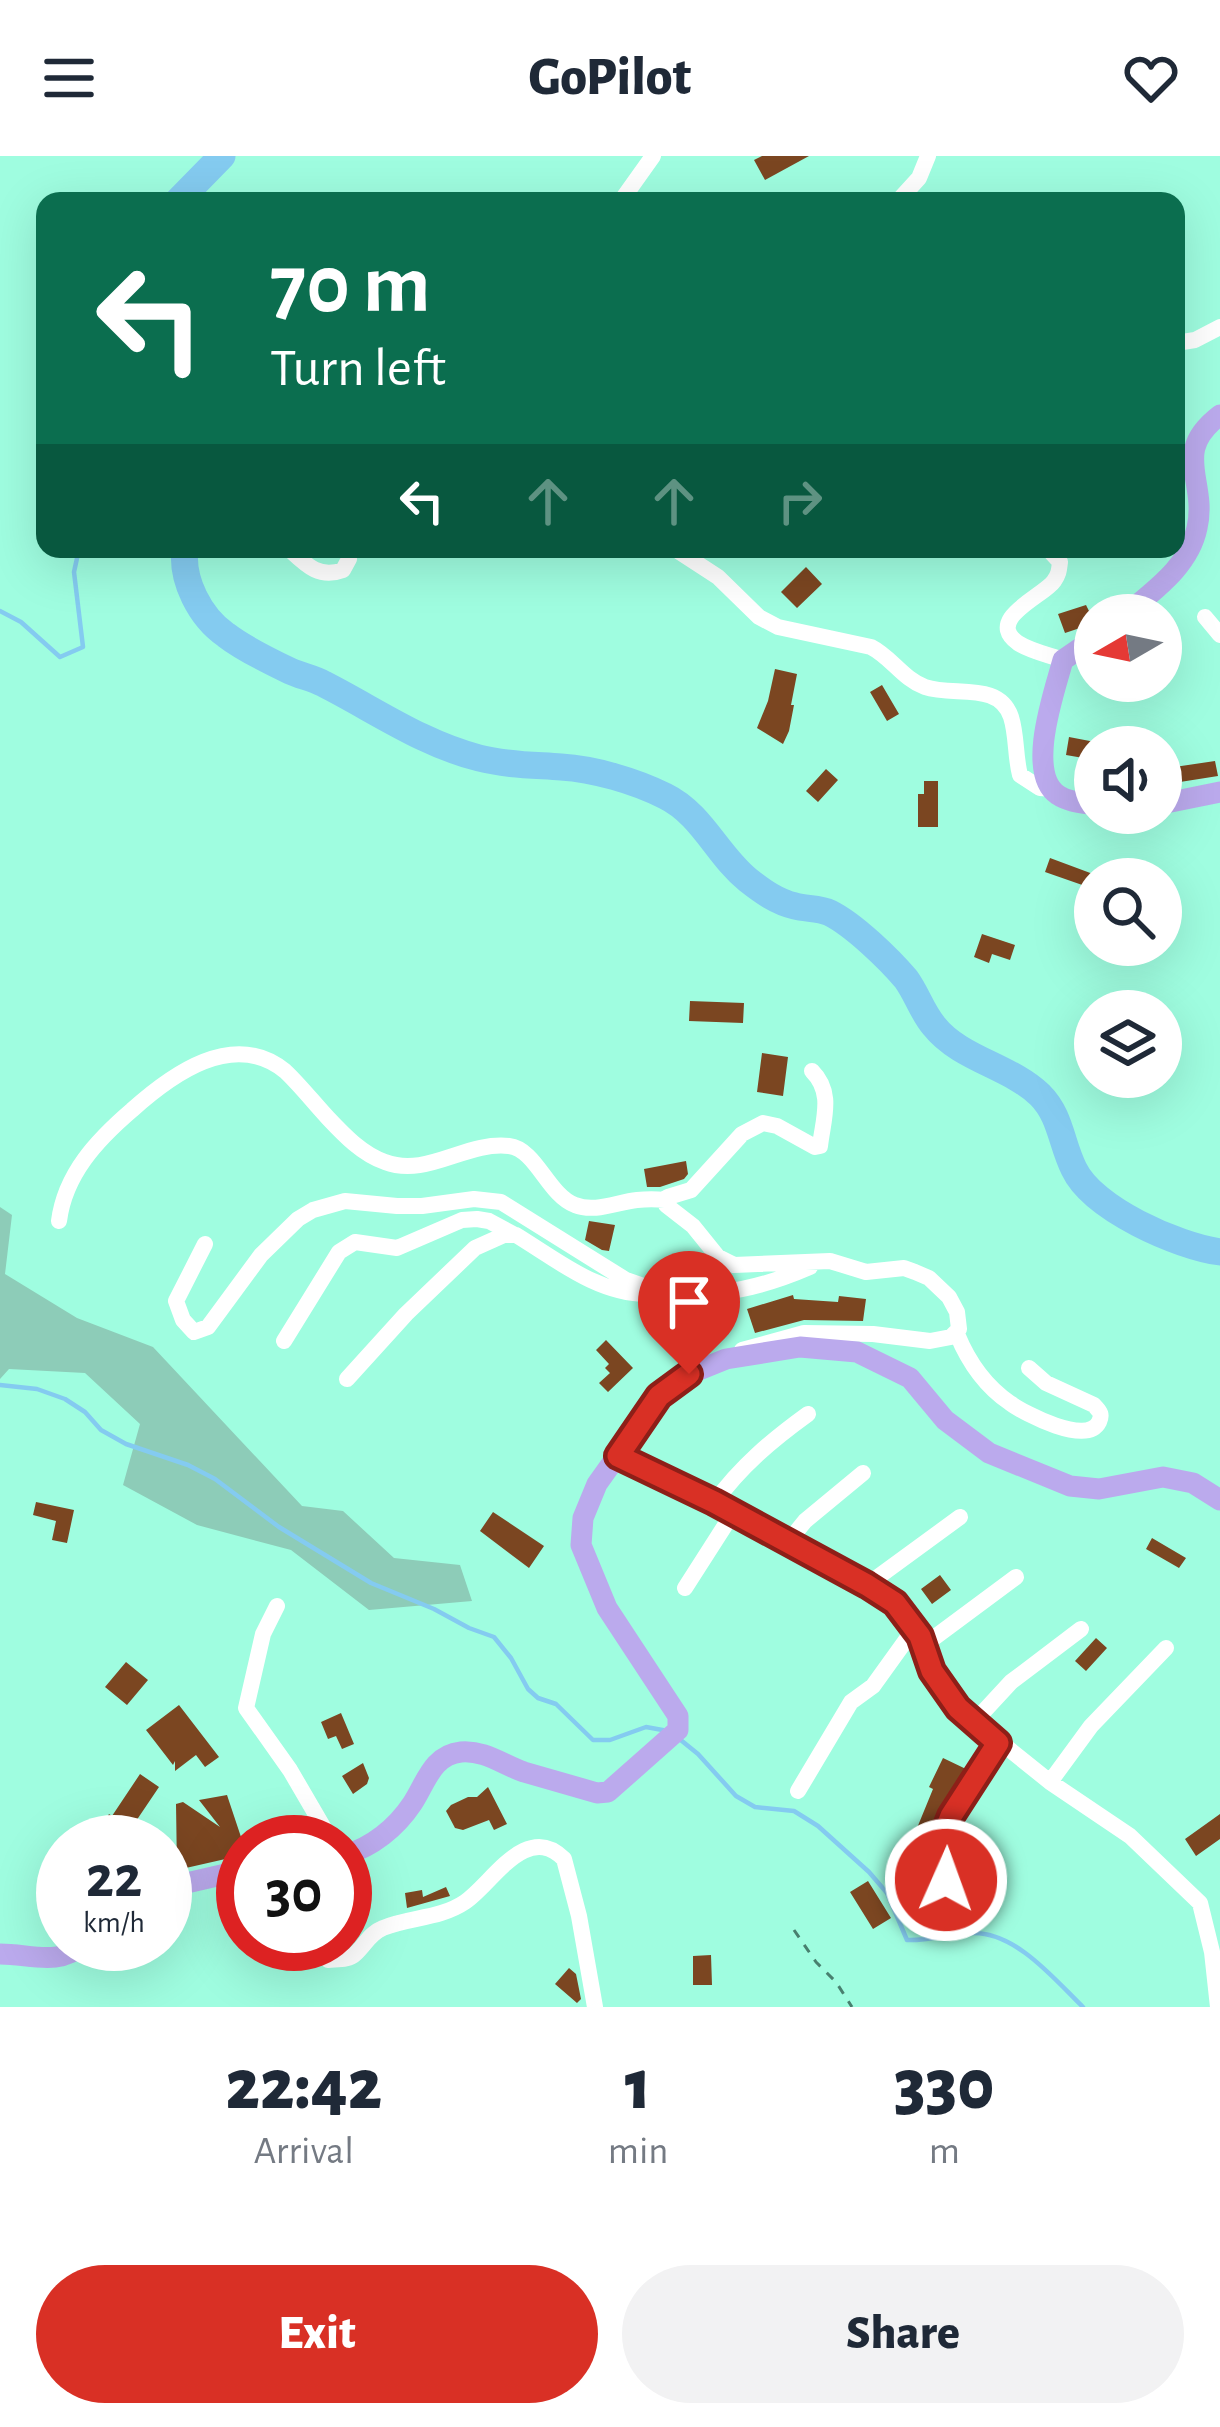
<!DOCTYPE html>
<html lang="en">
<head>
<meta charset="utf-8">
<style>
	body { margin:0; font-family:"Alegreya Sans",sans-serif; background:#f2f2f3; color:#1f2937; height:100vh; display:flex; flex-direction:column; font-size:45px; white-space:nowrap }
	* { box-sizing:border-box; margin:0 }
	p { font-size:39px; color:#747a83 }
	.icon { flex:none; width:66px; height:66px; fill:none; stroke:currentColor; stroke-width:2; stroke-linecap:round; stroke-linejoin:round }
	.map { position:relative; height:1851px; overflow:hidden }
	.details { display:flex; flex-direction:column; background:#fff; flex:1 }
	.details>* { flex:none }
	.hud { position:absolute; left:36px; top:36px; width:1149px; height:366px; border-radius:24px; box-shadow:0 12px 48px #0002; background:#0b6e4f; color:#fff; overflow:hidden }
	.needle { width:78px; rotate:261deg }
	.buttons { position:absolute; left:1074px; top:438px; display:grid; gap:24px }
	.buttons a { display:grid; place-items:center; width:108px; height:108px; border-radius:50%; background:#fff; box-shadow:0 12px 48px #0002; font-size:60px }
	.speed { position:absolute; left:36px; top:1659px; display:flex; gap:24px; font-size:60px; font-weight:700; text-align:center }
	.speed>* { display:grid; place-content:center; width:156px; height:156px; border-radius:50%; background:#fff; box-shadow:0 12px 48px #0002; line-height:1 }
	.speed small { font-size:30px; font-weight:400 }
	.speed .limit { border:18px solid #d22; background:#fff; color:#111 }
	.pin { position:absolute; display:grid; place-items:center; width:102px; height:102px; color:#fff; margin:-123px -51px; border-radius:50% 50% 50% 0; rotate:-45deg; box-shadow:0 0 12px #0007 }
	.pin .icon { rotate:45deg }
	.me { position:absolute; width:132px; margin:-66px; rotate:2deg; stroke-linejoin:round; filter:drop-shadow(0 0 9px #0008) }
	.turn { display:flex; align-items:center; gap:42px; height:252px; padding:0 36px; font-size:54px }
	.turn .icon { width:156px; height:156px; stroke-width:2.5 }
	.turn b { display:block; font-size:84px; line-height:102px }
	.lanes { display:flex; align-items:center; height:114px; padding:0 36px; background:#0003; justify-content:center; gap:60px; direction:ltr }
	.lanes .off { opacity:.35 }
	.eta { display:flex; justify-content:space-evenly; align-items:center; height:204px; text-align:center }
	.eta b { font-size:72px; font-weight:800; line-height:84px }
	.button { display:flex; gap:24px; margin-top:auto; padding:24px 36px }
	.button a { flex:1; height:138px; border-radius:72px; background:#d93025; color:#fff; font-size:48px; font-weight:800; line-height:138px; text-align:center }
	.button a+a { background:#f2f2f3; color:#1f2937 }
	header { display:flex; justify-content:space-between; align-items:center; height:156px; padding:0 36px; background:#fff; font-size:54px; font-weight:800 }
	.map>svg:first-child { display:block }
	.green { fill:#8dccb8 }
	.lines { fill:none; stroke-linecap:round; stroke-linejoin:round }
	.stream { stroke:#84cbf0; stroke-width:4.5 }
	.river { stroke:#84cbf0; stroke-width:27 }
	.building { fill:#7b4621 }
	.path { stroke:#48806f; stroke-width:3; stroke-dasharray:9 9; stroke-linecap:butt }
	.minor { stroke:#fff; stroke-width:16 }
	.major { stroke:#bbaaed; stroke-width:21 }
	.route-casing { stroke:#8d1f18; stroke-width:30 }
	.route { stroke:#d93025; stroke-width:21 }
</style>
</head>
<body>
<header><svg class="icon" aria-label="menu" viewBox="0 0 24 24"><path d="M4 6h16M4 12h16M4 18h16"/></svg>GoPilot<svg class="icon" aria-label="heart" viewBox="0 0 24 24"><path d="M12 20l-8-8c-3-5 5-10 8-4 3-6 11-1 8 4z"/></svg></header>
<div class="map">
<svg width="1220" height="1851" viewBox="0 0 1220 1851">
	<rect width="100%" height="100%" fill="#9ffde0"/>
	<!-- green -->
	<path class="green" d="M0,1051L12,1059L5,1118L77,1162L153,1191L302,1350L343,1355L394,1402L460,1409L472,1445L369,1454L291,1394L197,1369L123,1329L140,1268L85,1217L9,1213L0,1223Z"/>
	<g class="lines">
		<!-- stream -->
		<path class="stream" d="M0,455L21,466L60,501L83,491L74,416L79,393
			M0,1229L37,1233L65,1243L85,1256L101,1274L126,1288L188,1309L215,1323L279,1371L371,1427L434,1453L469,1472L494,1481L511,1502L528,1533L538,1542L556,1548L593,1584H610L646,1571L668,1575
			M677,1581L698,1598L736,1640L755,1651L794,1655L818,1670L869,1716L887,1737L907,1784C930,1785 952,1777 974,1777C1017,1777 1055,1824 1083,1851"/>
		<!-- river -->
		<path class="river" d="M178,45L222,0
			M185,393C181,424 200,461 226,479C244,493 269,505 290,515C301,520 313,522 324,528C375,554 423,588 479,602C506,609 534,609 561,611C594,613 635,625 665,640C702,658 717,699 748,724C762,735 777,746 795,750C806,753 820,752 830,757C854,769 889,803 906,823C917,838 922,856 934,870C960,903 1010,910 1040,939C1061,960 1061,987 1074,1013C1093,1053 1177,1090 1220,1096"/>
	</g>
	<!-- building -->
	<path class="building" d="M762,0H809L765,24L754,4Z
		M806,411L822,428L797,452L781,436Z
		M1111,441L1115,448L1111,456L1095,459V467L1065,477L1058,458L1086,449L1089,455Z
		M775,513L797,518L791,549H794L789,575L783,588L757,572L768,545Z
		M882,529L899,558L887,565L870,536Z
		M1069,581L1095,586V604L1066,599Z
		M1215,605L1218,620L1161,629V613Z
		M826,613L838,624L818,646L806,635Z
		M924,625H938V671H918V638H924Z
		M1050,702L1093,718L1088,731L1045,716Z
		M982,778L1015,789L1010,804L992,798L989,807L974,801Z
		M690,845L744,847L743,867L689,865Z
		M762,897L788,901L783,940L757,936Z
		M686,1005L688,1018L684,1023L660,1031H647L644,1013Z
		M589,1065L615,1069L609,1095L602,1094L585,1084Z
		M793,1139L794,1143L838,1146L839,1140L866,1143L863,1165L804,1164L755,1177L747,1153Z
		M606,1184L633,1212L608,1236L599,1227L610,1217L605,1212L609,1208L596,1194Z
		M36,1346L74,1354L67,1387L52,1384L56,1365L33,1359Z
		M493,1356L544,1390L529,1412L480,1375Z
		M1152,1382L1186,1402L1179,1412L1146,1393Z
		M940,1419L951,1434L932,1448L921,1433Z
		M1096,1482L1107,1492L1086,1515L1075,1505Z
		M126,1506L148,1524L127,1549L105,1531Z
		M179,1549L219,1601L205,1611L196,1599L175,1615V1605L173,1609L146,1574Z
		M341,1557L354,1588L342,1593L336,1580L328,1583L321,1566Z
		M943,1602L966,1613L940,1653L928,1684L915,1677L933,1633L929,1631Z
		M363,1607L369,1622L367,1628L353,1638L342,1620Z
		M140,1618L159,1631L132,1671L134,1672L126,1686H93L109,1658L112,1660Z
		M488,1631L507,1668L494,1674L489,1664L463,1674L455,1672L446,1655L451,1649L468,1641H477Z
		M227,1639L243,1687V1699L177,1714L176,1648L183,1646L220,1671L199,1644Z
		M1220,1658V1683L1196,1700L1185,1683Z
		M868,1725L891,1762L873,1773L850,1736Z
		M446,1731L450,1740L407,1752L405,1737L422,1734L423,1741Z
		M711,1799L712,1829H693V1800Z
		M569,1812L576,1818L581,1843L577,1847L555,1828Z"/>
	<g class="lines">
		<!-- path -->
		<path class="path" d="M794,1774L816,1806L836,1826L852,1851"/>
		<!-- minor -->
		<path class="minor" d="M621,45L653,0
			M898,45L919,22L928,0
			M1176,187L1195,184L1220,171
			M289,393C306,409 319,423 343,414L349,403L347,393
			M675,393L718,421L759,461L778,471L871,491C891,501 903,523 925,531C954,541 999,525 1011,561C1017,580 1015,600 1020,619L1040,632L1052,633
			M1048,393L1060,406C1059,414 1059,418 1054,425C1044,440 984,463 1018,487C1030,495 1049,499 1063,504
			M1205,461L1220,479
			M59,1065C65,1018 97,984 132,954C171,919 233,873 285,915C300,929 314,947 328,962C344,979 362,998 385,1006C427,1022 466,985 509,990C536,993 548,1039 575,1049C595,1057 617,1046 637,1044C647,1043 656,1043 665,1044
			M205,1088L176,1145L183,1164L194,1176L208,1171L261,1099L298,1063L313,1054L345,1045L397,1050H422L474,1043L501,1046L626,1124C688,1149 750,1137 810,1111
			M957,1178C968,1205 985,1230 1010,1247C1025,1258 1087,1290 1099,1266C1103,1257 1099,1255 1094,1249L1046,1227L1029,1212
			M284,1185L339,1096L355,1086L397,1092L462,1064L477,1063L489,1065L515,1079
			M742,1194L804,1177L873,1178L930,1185L951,1181L959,1173L957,1156L949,1141L929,1122L915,1116L904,1112L866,1116L830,1105L734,1109L718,1101L693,1070L666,1049L665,1043L668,1041L691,1034L742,978L763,967L777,970L815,991L820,990C823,963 834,937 812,915
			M347,1223L406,1158L475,1092L504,1079H516C557,1104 598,1138 647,1138
			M618,1299L714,1347L867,1429L895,1447L920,1480L932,1515L958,1552L1050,1626L1130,1680L1200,1747L1212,1796L1218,1851
			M714,1347C741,1310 772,1284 808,1258
			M788,1386L805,1365L863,1317
			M867,1429L960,1361
			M685,1432L733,1357
			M277,1450L263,1478L246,1552L290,1614L332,1686
			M923,1490L1016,1421
			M974,1566L1011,1526L1081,1473
			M1050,1626L1091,1570L1166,1492
			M798,1635L851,1546L873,1530L914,1473
			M954,1759L939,1690L951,1660L998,1587
			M328,1804C337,1803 349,1804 355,1798C365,1789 370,1777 383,1772C409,1761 440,1763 465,1746C492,1728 526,1665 564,1703L579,1760L595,1851"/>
		<!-- major -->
		<path class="major" d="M1125,459C1153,435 1189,411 1197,372C1208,324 1170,297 1220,259
			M1095,482L1063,504C1055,534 1025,617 1058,639C1068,646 1084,647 1095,649
			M1161,648L1220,636
			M345,1699C372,1691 396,1672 412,1648C426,1627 432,1599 461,1596C485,1594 503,1609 524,1616C548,1623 572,1630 597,1637L608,1636L678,1574V1560L607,1452L581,1389L583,1362L597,1328L659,1241L689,1218L726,1203L800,1191L857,1196L910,1222L945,1264L989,1297L1070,1330L1099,1333L1163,1321L1193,1327L1220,1344
			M165,1732L243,1714
			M0,1798C31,1798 58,1811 84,1788"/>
	</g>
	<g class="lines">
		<defs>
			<path id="route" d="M689,1218L659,1240L618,1300L714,1346L867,1429L895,1447L920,1480L932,1515L958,1552L998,1587L951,1660L939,1690L946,1724"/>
		</defs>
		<!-- route casing -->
		<use href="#route" class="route-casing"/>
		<!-- route -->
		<use href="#route" class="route"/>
	</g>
</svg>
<div class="buttons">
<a><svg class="needle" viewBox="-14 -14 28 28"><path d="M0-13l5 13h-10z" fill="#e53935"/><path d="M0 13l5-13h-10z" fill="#747a83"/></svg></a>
<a><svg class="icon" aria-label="sound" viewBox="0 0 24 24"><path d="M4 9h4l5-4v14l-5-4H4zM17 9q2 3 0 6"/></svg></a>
<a><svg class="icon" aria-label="search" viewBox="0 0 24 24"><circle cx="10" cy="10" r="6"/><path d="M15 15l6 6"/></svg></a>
<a><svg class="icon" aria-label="layers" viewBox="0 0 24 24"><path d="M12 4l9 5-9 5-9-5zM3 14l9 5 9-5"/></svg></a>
</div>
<div class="speed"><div>22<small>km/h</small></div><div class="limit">30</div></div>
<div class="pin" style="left:689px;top:1218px;background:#d93025"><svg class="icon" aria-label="arrive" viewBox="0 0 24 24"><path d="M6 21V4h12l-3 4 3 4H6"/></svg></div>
<svg class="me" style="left:946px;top:1724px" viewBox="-20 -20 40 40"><circle r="17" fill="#d93025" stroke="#fff" stroke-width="3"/><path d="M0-11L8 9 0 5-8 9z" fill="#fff"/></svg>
<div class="hud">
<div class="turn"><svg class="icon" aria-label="left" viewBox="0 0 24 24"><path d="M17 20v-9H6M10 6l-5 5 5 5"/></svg><div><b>70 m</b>Turn left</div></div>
<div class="lanes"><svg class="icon" aria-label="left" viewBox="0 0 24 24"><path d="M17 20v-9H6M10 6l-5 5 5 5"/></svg><svg class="icon off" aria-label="ahead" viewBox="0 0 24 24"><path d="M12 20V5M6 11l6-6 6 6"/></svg><svg class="icon off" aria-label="ahead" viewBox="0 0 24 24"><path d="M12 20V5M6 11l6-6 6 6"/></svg><svg class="icon off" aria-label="right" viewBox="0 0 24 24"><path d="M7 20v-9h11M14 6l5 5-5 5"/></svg></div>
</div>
</div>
<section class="details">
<div class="eta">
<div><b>22:42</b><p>Arrival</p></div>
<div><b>1</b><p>min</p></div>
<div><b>330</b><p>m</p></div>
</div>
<div class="button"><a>Exit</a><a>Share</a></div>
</section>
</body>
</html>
